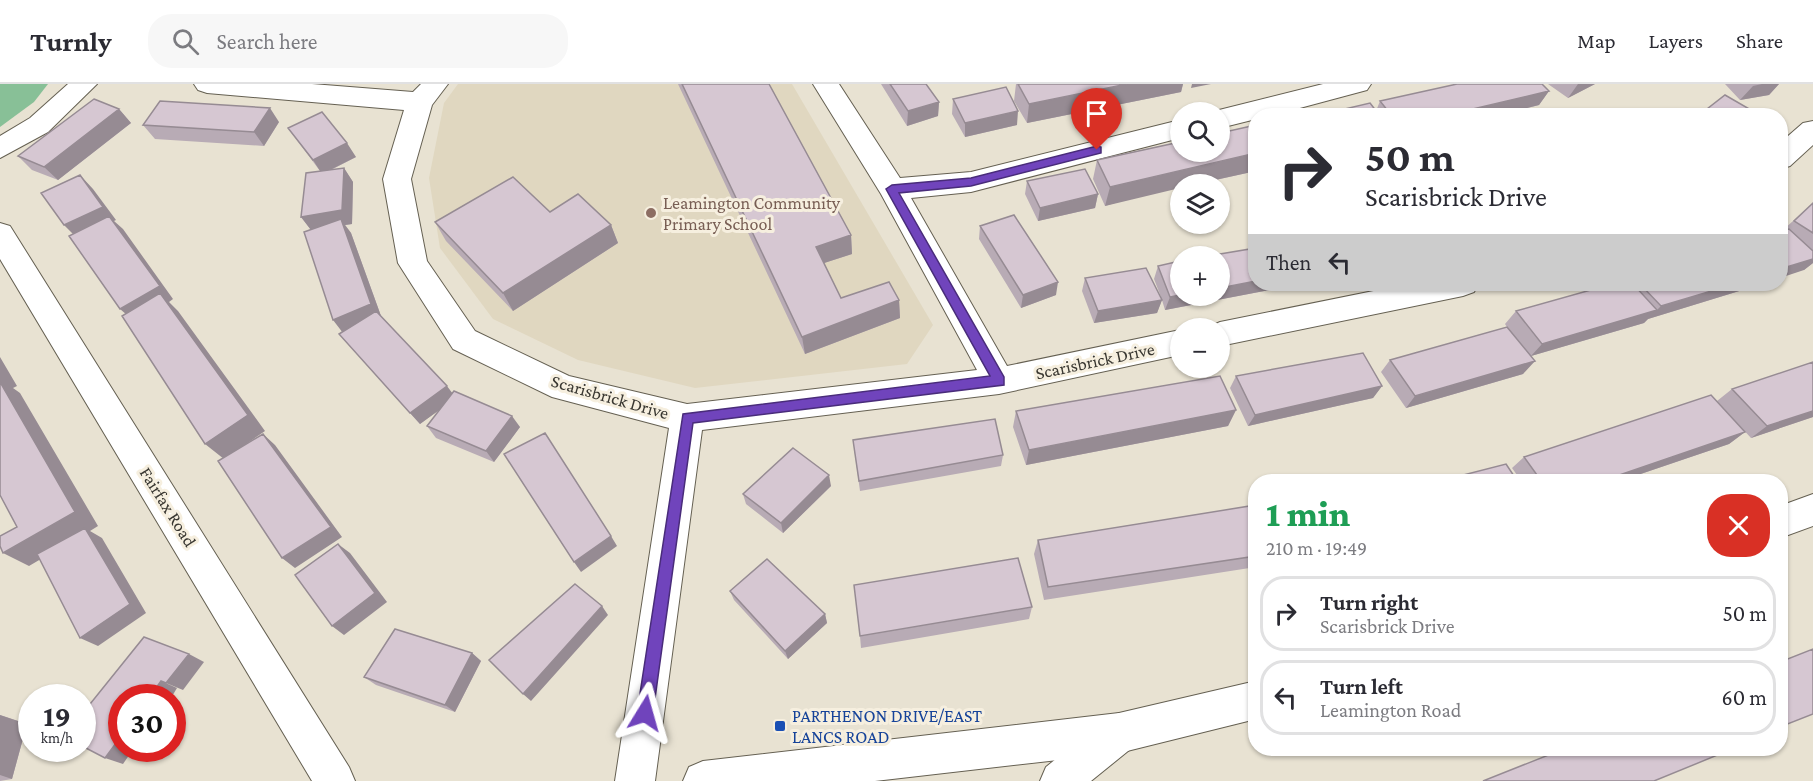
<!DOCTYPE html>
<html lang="en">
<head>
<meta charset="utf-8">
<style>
	body { margin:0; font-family:"Crimson Pro",serif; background:#f7f7f7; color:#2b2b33; height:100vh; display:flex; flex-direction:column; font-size:22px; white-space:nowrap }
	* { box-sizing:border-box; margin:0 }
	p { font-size:20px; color:#7c7c81 }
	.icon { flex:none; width:33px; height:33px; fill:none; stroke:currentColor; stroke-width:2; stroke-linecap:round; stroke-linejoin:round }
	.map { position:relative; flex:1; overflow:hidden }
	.sheet { position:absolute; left:1248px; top:390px; width:540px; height:282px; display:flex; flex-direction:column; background:#fff; border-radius:24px; box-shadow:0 2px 4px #0004 }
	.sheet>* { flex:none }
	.top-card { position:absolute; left:1248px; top:24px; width:540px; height:183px; border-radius:24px; box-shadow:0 2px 4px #0004; background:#fff; color:#2b2b33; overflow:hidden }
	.controls { position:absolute; left:1170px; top:18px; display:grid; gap:12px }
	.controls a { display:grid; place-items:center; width:60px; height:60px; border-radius:50%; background:#fff; box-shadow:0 2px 4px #0004; font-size:30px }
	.speed { position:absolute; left:18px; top:600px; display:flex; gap:12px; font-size:30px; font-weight:700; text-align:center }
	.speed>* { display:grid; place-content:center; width:78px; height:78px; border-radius:50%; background:#fff; box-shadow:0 2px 4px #0004; line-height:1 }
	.speed small { font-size:15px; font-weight:400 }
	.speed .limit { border:9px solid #d22; background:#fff; color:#111 }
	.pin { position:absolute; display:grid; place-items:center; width:51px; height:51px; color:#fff; margin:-62px -26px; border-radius:50% 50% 50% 0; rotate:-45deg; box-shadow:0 0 6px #0007 }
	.pin .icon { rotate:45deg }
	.me { position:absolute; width:66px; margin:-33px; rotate:8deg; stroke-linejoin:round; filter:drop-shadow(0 0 4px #0008) }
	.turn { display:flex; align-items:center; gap:21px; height:126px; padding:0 18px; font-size:27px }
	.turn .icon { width:78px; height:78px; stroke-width:2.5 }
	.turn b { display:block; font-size:42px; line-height:51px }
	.then { display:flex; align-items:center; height:57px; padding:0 18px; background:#0003; gap:12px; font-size:22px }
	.round { display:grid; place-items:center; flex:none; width:63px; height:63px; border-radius:24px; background:#f7f7f7 }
	.summary { display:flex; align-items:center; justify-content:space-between; height:102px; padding:0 18px }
	h1 { font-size:36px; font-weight:800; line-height:45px; color:#1e9e55 }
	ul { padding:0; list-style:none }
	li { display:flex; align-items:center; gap:18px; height:75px; margin:0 12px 9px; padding:0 6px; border:3px solid #e1e1e2; border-radius:24px }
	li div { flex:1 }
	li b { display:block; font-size:22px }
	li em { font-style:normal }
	header { display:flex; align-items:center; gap:36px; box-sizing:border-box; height:84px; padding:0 30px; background:#fff; border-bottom:2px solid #e1e1e2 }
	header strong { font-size:28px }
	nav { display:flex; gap:33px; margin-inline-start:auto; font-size:21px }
	.search { width:420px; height:54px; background:#f7f7f7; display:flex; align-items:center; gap:15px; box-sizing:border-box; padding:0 21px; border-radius:24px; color:#7c7c81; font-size:22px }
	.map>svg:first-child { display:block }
	.built { fill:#e0d7c0 }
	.green { fill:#88c097 }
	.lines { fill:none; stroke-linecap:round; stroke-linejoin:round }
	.minor-casing { stroke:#656052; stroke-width:2 }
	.major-casing { stroke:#656052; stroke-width:2 }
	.minor { fill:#fff; fill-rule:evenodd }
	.major { fill:#fff; fill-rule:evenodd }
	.wall { fill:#b8abb5 }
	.shaded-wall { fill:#968b93 }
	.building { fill:#d6c7d2; stroke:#968b93; stroke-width:1.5 }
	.route { fill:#7044bc; stroke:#492c7a; stroke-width:1.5 }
	.education-dot { fill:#8d6e63; stroke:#f6efdf; stroke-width:2 }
	.transit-dot { fill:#1a4fb4; stroke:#f6efdf; stroke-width:2 }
	.labels { text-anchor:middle; stroke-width:6; stroke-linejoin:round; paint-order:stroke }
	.education-label { font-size:18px; fill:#785e54; stroke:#f6efdf; text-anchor:start }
	.street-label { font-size:18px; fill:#393731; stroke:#f6efdf }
	.transit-label { font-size:18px; fill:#164399; stroke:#f6efdf; text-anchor:start }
</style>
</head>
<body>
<header>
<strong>Turnly</strong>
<div class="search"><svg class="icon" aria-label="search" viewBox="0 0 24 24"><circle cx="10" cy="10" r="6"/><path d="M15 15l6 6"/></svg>Search here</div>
<nav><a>Map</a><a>Layers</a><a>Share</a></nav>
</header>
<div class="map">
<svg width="1813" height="697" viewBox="0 0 1813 697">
	<rect width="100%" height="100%" fill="#e8e2d2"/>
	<!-- built -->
	<path class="built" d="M458,0H792L933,241L907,280L695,304L578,276L493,235L440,164L429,94L444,19Z"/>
	<!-- green -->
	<path class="green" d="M0,0H48L34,18L0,43Z"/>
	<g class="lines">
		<defs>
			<path id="minor" d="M68,0H97L48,48L0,74V52L30,34Z
				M194,0H312L413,8L421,0H448L432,21L411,95L427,177L475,247L569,292L687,320L977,286L881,110L813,0H839L900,94L971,88L1180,36V54L971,108L911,114L1007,282L1180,246V271L999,310L702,346L655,697H615L669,344L552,313L453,265L398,179L383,95L404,26L207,9L198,6Z
				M1323,0H1371L1367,6L1270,32H1256V35L1220,44V28H1211Z
				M1813,37V61L1790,82L1780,85V59L1803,39Z
				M0,139L10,142L349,683L355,697H312L0,175Z
				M1408,200H1478L1474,208L1463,212L1220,262V244H1207L1220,238Z
				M1119,629L1133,635L1139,649L1133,663L1091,697H1040L1046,683L1105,635Z"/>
			<path id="major" d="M1813,410V442L1780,454V422Z
				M1256,597V635L1119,669L875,697H683L689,683L703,677L1119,629Z"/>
		</defs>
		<!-- minor casing -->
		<use href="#minor" class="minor-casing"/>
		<!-- major casing -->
		<use href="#major" class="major-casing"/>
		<!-- minor -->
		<use href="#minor" class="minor"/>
		<!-- major -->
		<use href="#major" class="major"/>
	</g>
	<!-- wall -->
	<path class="wall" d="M678,0H769L851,151L852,170L824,179L841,214L899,216L900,234L805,270Z
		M881,0H926L939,18L938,32L907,42Z
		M1016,0H1183L1181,8L1027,39L1014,17Z
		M1548,0H1595L1568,14Z
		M1725,0H1779L1769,11L1740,16Z
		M1549,7L1539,21L1495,32H1315L1376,27L1380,17Z
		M953,15L1017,41L965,53L952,30Z
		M119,25L131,39L58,96L32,86L18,72Z
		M279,38L264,62L155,55L143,41Z
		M1256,41V87L1197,100H1180L1105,122L1093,95L1097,76Z
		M288,44L356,73L331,86L344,84L353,98L352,140L345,141L351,149L381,232L452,309L520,343L494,378L436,354L427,342L440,325L420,340L339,250L342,248L311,146L301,133L320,87Z
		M1027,97L1098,110L1095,124L1038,137L1025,110Z
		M1813,119V179L1804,186L1783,146Z
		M550,128L611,141L618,159L513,227L446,157L435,138Z
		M980,142L1056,211L1021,224L979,155Z
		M1158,182L1256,200H1291L1290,202L1165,226L1162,216L1157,229L1094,239L1082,207L1085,194L1161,213L1154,195Z
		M1612,200H1762L1648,235L1644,239L1531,272L1523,290L1406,324L1381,288L1390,276L1507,243L1505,240L1516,227Z
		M1236,292L1382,302L1373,314L1248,342L1230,304Z
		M1732,305L1813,333L1751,354L1717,317Z
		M1236,326L1228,342L1026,381L1013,343L1016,327Z
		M1745,348L1729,360L1617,398H1522L1512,384L1524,373Z
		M853,356L1003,371L1001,382L860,407Z
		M831,402L783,449L746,420L743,410Z
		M1256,421V483L1044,516L1034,470L1038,456Z
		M730,507L825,530L827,539L788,575L734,516Z
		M1032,523L1029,535L861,564L860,552Z
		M472,569L481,577L455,628L376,601L364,593Z
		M0,631L27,640L12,695L0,697Z"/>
	<!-- shaded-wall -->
	<path class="shaded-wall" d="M1127,0H1183L1181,8L1027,39L1029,20Z
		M1192,0H1211L1191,4Z
		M1578,0H1595L1568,14Z
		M1762,0H1779L1769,11L1740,16L1753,2Z
		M1549,7L1539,21L1495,32H1443Z
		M939,18L938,32L907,42L908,27Z
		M270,24L279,38L264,62L254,48Z
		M119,25L131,39L58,96L44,83Z
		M1018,27L1017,41L965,53V39Z
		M347,59L356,73L322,90L313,76Z
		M1256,69V87L1197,100H1180V104L1105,122L1110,103Z
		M344,84L353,98L352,140L345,141L351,149L381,232L343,249L333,236L311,146L301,133Z
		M80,91L93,105L116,136L114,137L123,145L173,215L169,218L178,227L265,347L224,375L205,360L134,237L120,225L78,155L64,141Z
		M1098,110L1095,124L1038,137L1040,124Z
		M611,141L618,159L513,227L503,209Z
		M851,151L852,170L818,181L816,163Z
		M1813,175V179L1804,186L1780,194V185Z
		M1256,197V200H1291L1290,202L1165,226L1170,213L1180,211L1220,212V204Z
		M1058,198L1056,211L1021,224L1023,211Z
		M1735,200H1762L1648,235L1644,239L1531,272L1542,260L1657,226L1661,222Z
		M899,216L900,234L805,270L802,253Z
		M1162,216L1157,229L1094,239L1098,227Z
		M0,273L17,302L13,304L20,309L98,442L90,447L102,454L146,529L98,562L80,554L87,448L29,482L3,469L75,428L0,311Z
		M1535,277L1523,290L1406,324L1415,312Z
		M447,302L456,314L420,340L410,329Z
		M1382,302L1373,314L1248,342L1255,331Z
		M1236,326L1228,342L1026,381L1029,366Z
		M1813,327V333L1751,354L1767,342Z
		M512,332L520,343L494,378L486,367Z
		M1745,348L1729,360L1617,398H1599Z
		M263,350L275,361L342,453L295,484L282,474Z
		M829,391L831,402L783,449L781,439Z
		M611,452L617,462L581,488L574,478Z
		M338,460L350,469L387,518L344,551L332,542Z
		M602,522L608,531L531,617L523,610Z
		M825,530L827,539L788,575L785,567Z
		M472,569L481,577L455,628L445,621Z
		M189,570L204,578L183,606L166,599Z
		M161,597L177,604L171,614H149Z
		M0,631L27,640L12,695L0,691Z
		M122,651V664H134L123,680L105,674Z"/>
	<!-- building -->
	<path class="building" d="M682,0H769L851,151L816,163L841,214L889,198L899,216L802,253Z
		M890,0H926L939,18L908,27Z
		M1018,0H1127L1029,20Z
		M1457,0H1542L1549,7L1443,32H1392L1380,17Z
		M1006,3L1018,27L965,39L953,15Z
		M1725,11L1758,30L1757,32H1698Z
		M94,15L119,25L44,83L18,72Z
		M160,17L270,24L254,48L143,41Z
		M1370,19L1380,32H1315Z
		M322,28L347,59L313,76L288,44Z
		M1256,41V69L1110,103L1097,76L1180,58V68H1220V49Z
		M344,84L342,126L301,133L306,89Z
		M1085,85L1098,110L1040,124L1027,97Z
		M80,91L103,123L64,141L41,109Z
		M513,93L550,128L578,110L611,141L503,209L435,138Z
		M1813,119V149L1794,137Z
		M1014,131L1058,198L1023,211L980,142Z
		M109,132L160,202L120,225L69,152Z
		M341,135L371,220L333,236L304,148Z
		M1789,145L1813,167V175L1780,185V147Z
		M1256,164V197L1220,204V172H1208Z
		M1180,177V211L1170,213L1158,182Z
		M1146,184L1162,216L1098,227L1085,194Z
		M1612,200H1633L1657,226L1542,260L1516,227Z
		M1640,200H1735L1661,222Z
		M160,209L248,331L205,360L122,232Z
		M376,227L447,302L410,329L339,250Z
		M1507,243L1535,277L1415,312L1390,276Z
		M1363,269L1382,302L1255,331L1236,292Z
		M1813,278V327L1767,342L1732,305Z
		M1220,292L1236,326L1029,366L1016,327Z
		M0,298L75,428L3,469L0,462V452L17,443L0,411Z
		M454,307L512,332L486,367L427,342Z
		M1711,311L1745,348L1599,398H1542L1524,373Z
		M995,335L1003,371L859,397L853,356Z
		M545,349L611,452L574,478L504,370Z
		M263,350L331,443L282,474L218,377Z
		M793,364L829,391L781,439L743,410Z
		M1506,380L1518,398H1436Z
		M1256,421V472L1048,503L1038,456Z
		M85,444L130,520L80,554L37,470Z
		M338,460L375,509L332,542L295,491Z
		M1018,474L1032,523L860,552L854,501Z
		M767,475L825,530L785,567L730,507Z
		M575,500L602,522L523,610L489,576Z
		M395,545L472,569L445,621L364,593Z
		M144,553L189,570L166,599L161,597L149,614H122V651L105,674L82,662V630Z
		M1813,565V630L1780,643V578Z
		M1566,664H1716L1720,670L1654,697H1483Z"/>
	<!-- route -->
	<path class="route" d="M1097,62L1101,63V69L971,102L899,109L1004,293V301L693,339L653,629L651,635L645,637L639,635L637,629L683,330L990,292L886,105L892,101L971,94Z"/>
	<!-- markers -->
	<circle class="education-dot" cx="651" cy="129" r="6"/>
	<rect class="transit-dot" x="774" y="636" width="12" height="12" rx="3"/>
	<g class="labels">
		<!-- education labels -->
		<g class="education-label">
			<text x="663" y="125">Leamington Community<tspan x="663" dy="21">Primary School</tspan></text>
		</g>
		<!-- street labels -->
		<g class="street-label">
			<text transform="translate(1095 277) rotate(-12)" y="6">Scarisbrick Drive</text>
			<text transform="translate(610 313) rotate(16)" y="6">Scarisbrick Drive</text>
			<text transform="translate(168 423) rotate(58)" y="6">Fairfax Road</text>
		</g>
		<!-- transit labels -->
		<g class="transit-label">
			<text x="792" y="638">PARTHENON DRIVE/EAST<tspan x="792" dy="21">LANCS ROAD</tspan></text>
		</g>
	</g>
</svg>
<div class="controls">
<a><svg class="icon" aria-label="search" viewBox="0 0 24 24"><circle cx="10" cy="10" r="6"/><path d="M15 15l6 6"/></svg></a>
<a><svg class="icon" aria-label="layers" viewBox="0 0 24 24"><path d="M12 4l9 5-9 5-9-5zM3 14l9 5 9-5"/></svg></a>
<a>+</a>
<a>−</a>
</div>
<div class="speed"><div>19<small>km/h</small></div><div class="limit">30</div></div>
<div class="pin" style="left:1097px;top:66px;background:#d93025"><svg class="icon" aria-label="arrive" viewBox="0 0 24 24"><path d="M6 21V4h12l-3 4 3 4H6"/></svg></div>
<svg class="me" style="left:645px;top:629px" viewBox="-20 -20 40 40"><path d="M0-17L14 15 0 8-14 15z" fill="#7044bc" stroke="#fff" stroke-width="4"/></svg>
<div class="top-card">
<div class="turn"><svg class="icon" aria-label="right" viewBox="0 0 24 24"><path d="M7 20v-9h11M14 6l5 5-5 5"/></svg><div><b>50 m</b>Scarisbrick Drive</div></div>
<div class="then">Then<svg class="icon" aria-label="left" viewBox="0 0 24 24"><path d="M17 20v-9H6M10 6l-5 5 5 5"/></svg></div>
</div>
<section class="sheet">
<div class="summary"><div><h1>1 min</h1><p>210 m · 19:49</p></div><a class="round" style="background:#d93025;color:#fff"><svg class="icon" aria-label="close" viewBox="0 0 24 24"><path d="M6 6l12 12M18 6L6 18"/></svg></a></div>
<ul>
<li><svg class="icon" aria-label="right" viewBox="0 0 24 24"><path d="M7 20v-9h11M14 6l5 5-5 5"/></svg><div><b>Turn right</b><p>Scarisbrick Drive</p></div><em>50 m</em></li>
<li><svg class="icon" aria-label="left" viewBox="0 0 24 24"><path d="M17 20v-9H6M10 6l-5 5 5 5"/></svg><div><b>Turn left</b><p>Leamington Road</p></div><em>60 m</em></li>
</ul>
</section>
</div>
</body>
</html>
